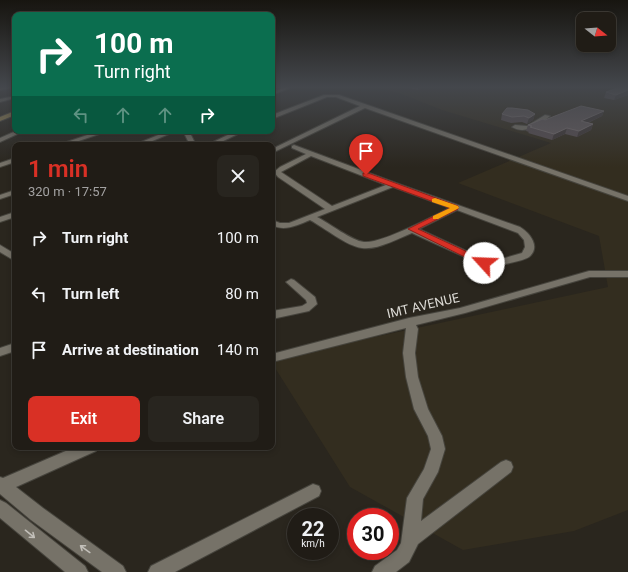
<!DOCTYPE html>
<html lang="en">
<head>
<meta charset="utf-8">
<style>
	body { margin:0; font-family:Roboto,sans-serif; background:#28251f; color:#f1f3f6; height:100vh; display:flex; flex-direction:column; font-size:15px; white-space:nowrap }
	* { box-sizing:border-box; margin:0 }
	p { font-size:13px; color:#a2a1a1 }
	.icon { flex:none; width:22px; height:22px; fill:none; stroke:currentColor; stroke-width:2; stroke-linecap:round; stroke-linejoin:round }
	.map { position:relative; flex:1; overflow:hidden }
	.panel { position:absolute; left:12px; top:142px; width:263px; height:308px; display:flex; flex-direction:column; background:#201c16; border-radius:8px; box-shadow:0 2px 6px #0003,0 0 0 1px #3d3a35 }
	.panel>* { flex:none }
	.guide { position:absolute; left:12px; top:12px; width:263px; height:122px; border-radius:8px; box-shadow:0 2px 6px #0003,0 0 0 1px #3d3a35; background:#0b6e4f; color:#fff; overflow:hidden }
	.needle { width:26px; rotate:107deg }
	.fabs { position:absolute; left:576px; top:12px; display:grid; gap:8px }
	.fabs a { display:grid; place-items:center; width:40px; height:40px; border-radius:8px; background:#201c16; box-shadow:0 2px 6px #0003,0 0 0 1px #3d3a35; font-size:20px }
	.speed { position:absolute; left:287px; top:508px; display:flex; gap:8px; font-size:20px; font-weight:700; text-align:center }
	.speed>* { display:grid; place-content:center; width:52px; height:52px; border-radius:50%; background:#201c16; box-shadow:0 2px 6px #0003,0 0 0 1px #3d3a35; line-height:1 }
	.speed small { font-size:10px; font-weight:400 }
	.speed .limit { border:6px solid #d22; background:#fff; color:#111 }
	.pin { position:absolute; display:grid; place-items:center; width:34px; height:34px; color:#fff; margin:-41px -17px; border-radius:50% 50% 50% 0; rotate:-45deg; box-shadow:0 0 4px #0007 }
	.pin .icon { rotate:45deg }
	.me { position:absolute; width:44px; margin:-22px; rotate:295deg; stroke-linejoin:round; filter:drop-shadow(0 0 3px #0008) }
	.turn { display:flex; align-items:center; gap:14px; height:84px; padding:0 16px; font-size:18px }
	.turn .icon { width:52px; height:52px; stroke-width:2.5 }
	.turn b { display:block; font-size:28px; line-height:34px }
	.lanes { display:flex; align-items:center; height:38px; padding:0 16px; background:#0003; justify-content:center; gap:20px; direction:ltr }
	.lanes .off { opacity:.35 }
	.round { display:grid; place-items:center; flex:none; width:42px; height:42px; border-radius:8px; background:#28251f }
	.head { display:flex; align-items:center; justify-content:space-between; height:68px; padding:0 16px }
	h1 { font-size:24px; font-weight:600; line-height:30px; color:#d93025 }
	.primary-button { display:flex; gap:8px; margin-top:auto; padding:8px 16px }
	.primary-button a { flex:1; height:46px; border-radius:8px; background:#d93025; color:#fff; font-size:16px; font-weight:600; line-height:46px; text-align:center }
	.primary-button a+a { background:#28251f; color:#f1f3f6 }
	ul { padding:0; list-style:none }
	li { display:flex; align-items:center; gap:12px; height:56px; padding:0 16px }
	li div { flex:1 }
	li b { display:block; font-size:15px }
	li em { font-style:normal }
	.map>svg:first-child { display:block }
	.built { fill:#332d1f }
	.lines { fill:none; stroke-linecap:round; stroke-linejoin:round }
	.minor-casing { stroke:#46443d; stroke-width:2 }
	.major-casing { stroke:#46443d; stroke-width:2 }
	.minor { fill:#767268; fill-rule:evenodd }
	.major { fill:#988652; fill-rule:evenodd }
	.wall { fill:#564d51 }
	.shaded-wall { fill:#3e3737 }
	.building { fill:#645c5f; stroke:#776f71 }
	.oneway { stroke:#c2bfb9 }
	.route { fill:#d93025; stroke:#8d1f18 }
	.slow { fill:#f59e0b }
	.labels { text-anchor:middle; stroke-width:3; stroke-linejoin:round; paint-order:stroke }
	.street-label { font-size:13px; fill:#dbd9d4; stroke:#2a261e }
</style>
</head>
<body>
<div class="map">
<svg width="628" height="572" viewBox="0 0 628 572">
	<rect width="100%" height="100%" fill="#2a261e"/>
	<!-- built -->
	<path class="built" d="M375,87H628V510L574,531L463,550L350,487L272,363V359L608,287L599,236L458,183L551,143L442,110L399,93Z"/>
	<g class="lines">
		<defs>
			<path id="minor" d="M10,87V88L0,90V88Z
				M286,87H292L272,95V92Z
				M324,95H339L628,196V201L365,108L272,153V149L360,106L336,97H327L272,119V115Z
				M15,96V98L0,102V99Z
				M545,115L550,116C540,125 525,135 512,127L515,125L527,126Z
				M16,131H24L0,142V138Z
				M99,131H108L67,145H58Z
				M168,131H176L143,145H134Z
				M183,131H189L196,145H190Z
				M236,131H244L215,145H207Z
				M294,145L396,183L520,227C530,233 541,247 529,257C521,262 493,267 484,266C478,265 471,260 465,257C447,249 429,241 412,233C397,239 378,250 362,248C346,246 325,228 310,220C298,225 284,232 272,225V220L280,223H289L325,209L278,177L274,172L280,167L306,154L292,148V146ZM311,156L386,185L332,206L281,172ZM393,187L450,208C433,216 381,244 364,242C352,241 329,223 317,217ZM457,210L518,233L524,240L525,247L522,253L498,260H486L419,229Z
				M15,158V162L0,167V163Z
				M15,190V194L0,199V195Z
				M15,212V217L0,222V217Z
				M0,245L15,254V261L0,252Z
				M589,271H628V277H590L465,313L416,325L418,329L415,353L418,377L428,409L442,436L445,449L438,472L423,499L421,521L501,462L506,460L511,462L513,467L511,472L418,544L409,562L396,572H372L375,566L397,550L401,543L407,498L424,469L431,449L428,436L414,409L406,377L403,353L406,328L272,362V354L409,318L460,308Z
				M291,279L294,280L315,297L317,304L309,311L272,319V311L302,306L307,303L306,300L286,282Z
				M15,343V351L0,356V348Z
				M75,447H98L96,451L16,487L43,508L123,566L126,572H102L31,520L0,494V477L3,478Z
				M313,484L319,486L321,491L319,496L175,572H148L151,566Z
				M0,500L6,503L85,566L88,572H65L0,518Z"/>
			<path id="major" d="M15,111V115L0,121V117Z"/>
		</defs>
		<!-- minor casing -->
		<use href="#minor" class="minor-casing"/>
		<!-- major casing -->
		<use href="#major" class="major-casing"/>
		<!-- minor -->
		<use href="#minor" class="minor"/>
		<!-- major -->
		<use href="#major" class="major"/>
	</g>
	<!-- wall -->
	<path class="wall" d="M403,87H425L418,90Z
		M530,87H540L538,88Z
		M628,87V95L614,100L604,98L606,92Z
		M604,111L602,116L588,123L593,124L591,130L577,137L565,134L552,140L528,133L529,132L526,131L528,125L545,120Z
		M502,114H535L533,120L527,124L522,122L511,123L501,120Z"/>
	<!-- shaded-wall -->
	<path class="shaded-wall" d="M418,87H425L418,90Z
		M628,90V95L614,100L616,95Z
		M604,111L602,116L578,127L581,121Z
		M535,114L533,120L527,124L529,118Z
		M593,124L591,130L577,137L579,131Z
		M567,128L565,134L552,140L554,134Z"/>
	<!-- building -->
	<path class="building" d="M620,87H628V90L616,95L606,92Z
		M581,106L604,111L581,121L593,124L579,131L567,128L554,134L530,127L532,126L528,125L543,119L545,120L555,116Z
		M507,108H512L528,110L535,114L529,118L524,116L512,117L502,114Z"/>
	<!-- one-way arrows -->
	<defs><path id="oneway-shaft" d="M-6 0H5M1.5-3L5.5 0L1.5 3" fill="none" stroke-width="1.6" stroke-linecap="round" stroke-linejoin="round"/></defs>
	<g class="oneway">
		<use href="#oneway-shaft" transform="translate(30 534) rotate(39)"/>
		<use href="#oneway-shaft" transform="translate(85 549) rotate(-144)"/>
	</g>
	<!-- sky -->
	<linearGradient id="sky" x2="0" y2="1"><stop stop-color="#171510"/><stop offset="0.52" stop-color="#44474c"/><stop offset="1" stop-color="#44474c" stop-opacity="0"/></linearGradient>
	<rect width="628" height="167" fill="url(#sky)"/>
	<!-- route -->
	<path class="route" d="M363,173H368L458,206V209L418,229L487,261L488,263L487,265H481L408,229L450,208L363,176Z"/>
	<!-- slow -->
	<path class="slow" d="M435,198L458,206L459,208L438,219H433V216L450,208L432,202V199Z"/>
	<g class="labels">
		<!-- street labels -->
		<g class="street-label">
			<text transform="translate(423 305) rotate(-13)" y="5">IMT AVENUE</text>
		</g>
	</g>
</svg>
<div class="fabs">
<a><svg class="needle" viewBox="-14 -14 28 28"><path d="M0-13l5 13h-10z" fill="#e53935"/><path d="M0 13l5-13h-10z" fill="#a2a1a1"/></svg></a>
</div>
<div class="speed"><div>22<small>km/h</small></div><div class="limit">30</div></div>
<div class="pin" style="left:366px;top:175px;background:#d93025"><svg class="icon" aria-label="arrive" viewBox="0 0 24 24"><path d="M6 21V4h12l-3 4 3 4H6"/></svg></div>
<svg class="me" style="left:484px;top:263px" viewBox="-20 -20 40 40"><circle r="19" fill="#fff"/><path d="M0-13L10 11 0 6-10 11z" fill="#d93025"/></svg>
<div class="guide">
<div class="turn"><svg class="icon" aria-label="right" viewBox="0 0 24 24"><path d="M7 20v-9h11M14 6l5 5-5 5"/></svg><div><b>100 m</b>Turn right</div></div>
<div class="lanes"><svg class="icon off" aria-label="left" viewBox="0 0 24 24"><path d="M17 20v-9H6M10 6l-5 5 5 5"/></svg><svg class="icon off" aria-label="ahead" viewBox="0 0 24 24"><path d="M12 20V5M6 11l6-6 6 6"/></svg><svg class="icon off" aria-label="ahead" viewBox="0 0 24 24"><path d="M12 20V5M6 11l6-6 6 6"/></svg><svg class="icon" aria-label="right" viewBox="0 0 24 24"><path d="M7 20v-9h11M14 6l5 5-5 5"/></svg></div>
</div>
<section class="panel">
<div class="head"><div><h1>1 min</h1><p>320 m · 17:57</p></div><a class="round"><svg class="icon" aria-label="close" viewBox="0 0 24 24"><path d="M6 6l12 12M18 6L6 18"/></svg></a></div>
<ul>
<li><svg class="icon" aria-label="right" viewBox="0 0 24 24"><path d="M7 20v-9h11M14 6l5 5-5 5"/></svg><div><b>Turn right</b></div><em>100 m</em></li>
<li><svg class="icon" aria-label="left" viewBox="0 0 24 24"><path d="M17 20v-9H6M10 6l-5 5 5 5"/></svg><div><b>Turn left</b></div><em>80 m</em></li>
<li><svg class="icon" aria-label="arrive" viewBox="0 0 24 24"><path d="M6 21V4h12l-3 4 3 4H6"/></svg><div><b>Arrive at destination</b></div><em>140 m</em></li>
</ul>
<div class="primary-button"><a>Exit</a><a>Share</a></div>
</section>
</div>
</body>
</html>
